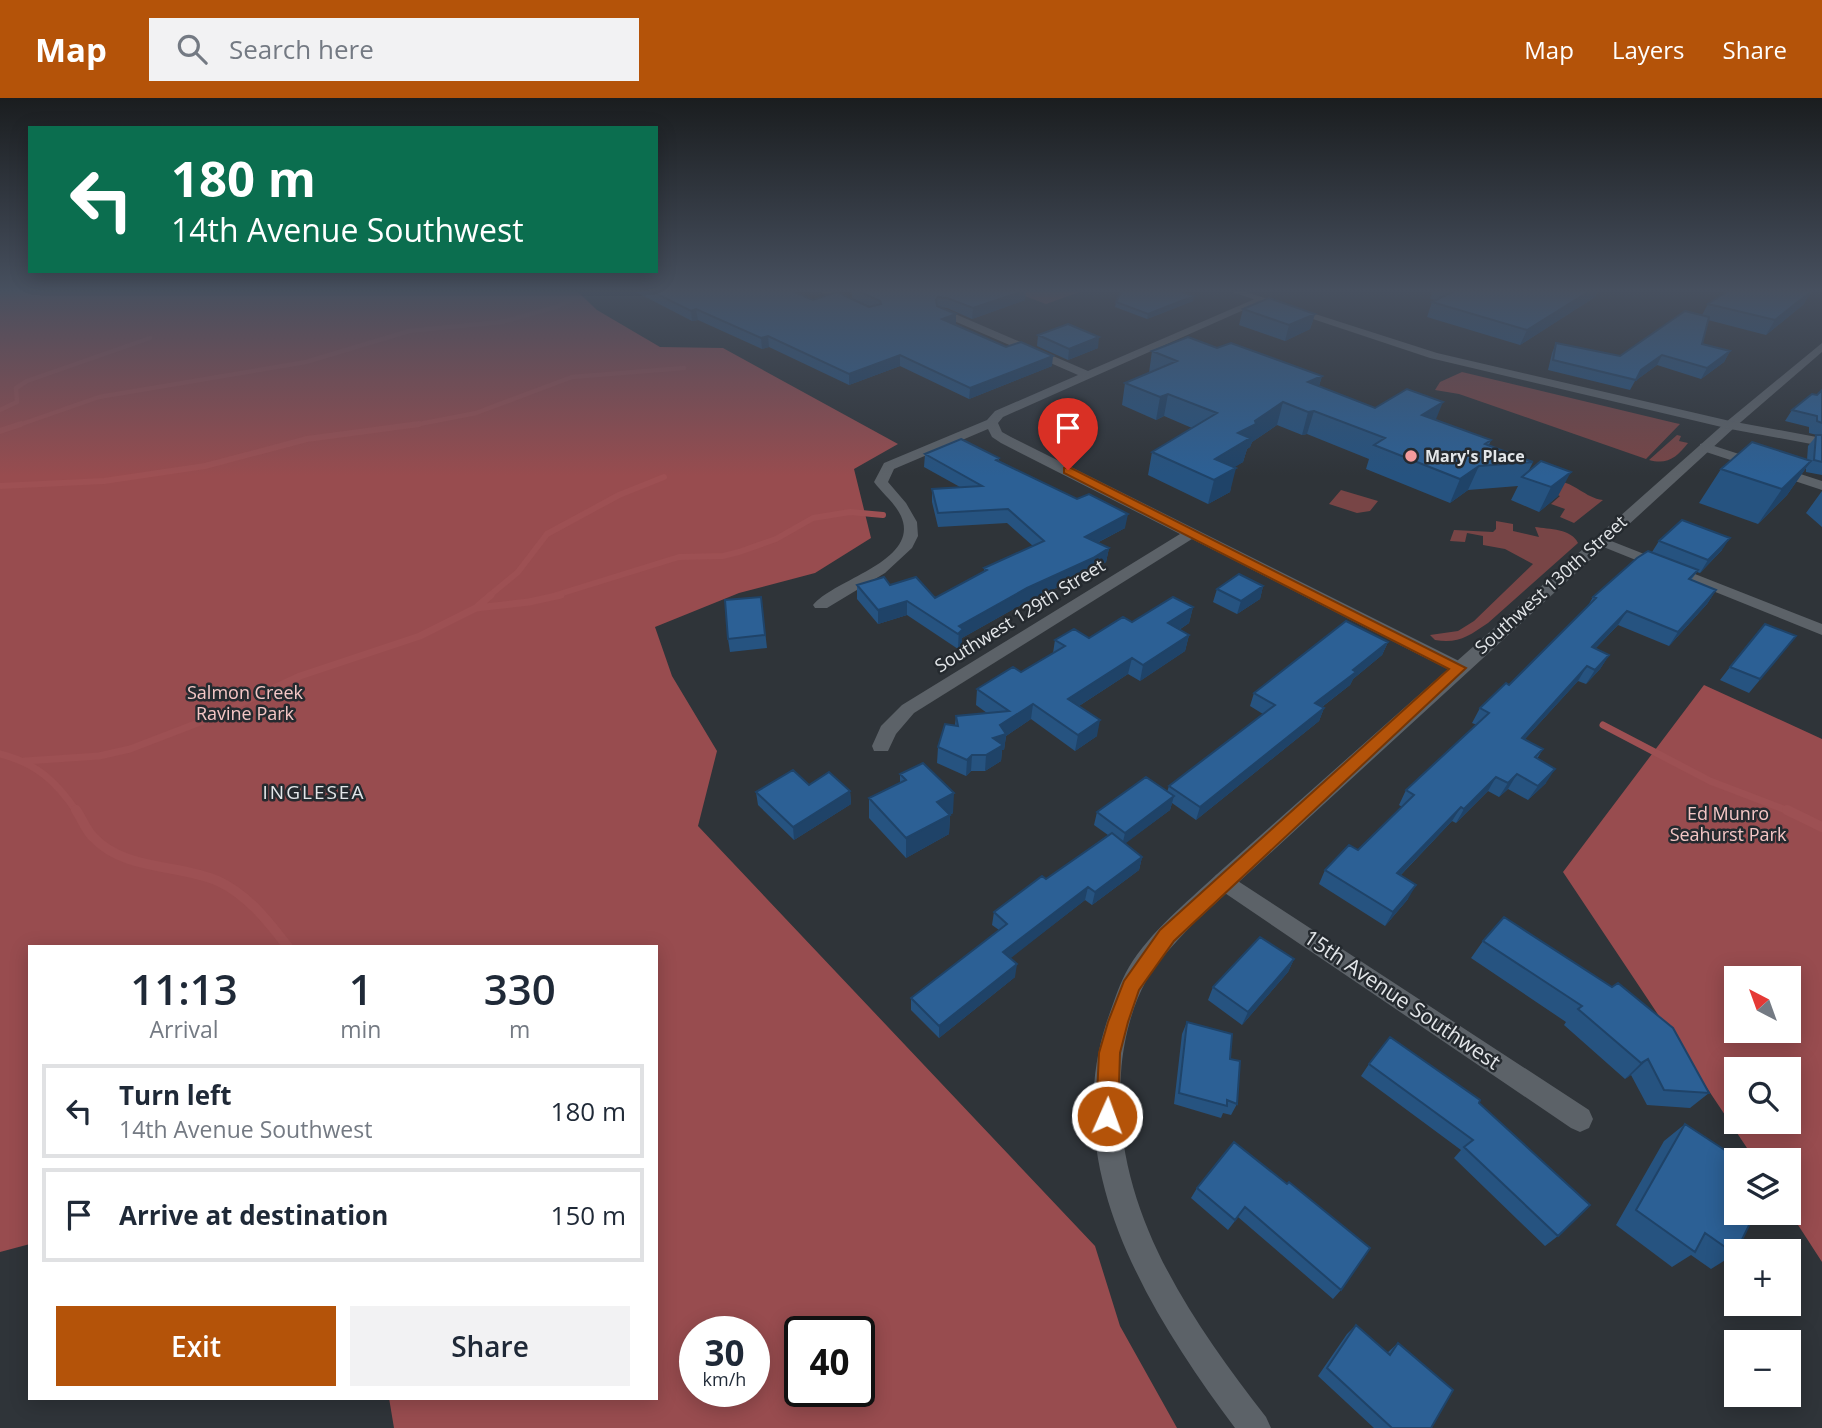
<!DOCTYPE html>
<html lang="en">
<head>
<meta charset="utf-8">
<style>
	body { margin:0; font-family:"Open Sans",sans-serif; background:#f2f2f3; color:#1f2937; height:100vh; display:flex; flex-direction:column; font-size:26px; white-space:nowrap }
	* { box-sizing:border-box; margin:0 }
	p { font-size:23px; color:#747a83 }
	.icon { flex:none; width:38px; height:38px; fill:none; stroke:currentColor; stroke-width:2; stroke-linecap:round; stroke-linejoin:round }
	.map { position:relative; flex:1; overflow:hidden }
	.sheet { position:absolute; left:28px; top:847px; width:630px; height:455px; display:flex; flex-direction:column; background:#fff; border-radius:0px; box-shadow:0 4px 18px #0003 }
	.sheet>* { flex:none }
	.hud { position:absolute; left:28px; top:28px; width:630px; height:147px; border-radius:0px; box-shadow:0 4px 18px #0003; background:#0b6e4f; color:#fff; overflow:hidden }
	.needle { width:46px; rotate:319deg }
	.controls { position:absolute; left:1724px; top:868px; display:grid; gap:14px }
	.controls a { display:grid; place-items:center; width:77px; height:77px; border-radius:0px; background:#fff; box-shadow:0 4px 18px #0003; font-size:35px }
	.speed { position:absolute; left:679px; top:1218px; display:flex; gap:14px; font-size:35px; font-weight:700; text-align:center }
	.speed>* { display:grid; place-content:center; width:91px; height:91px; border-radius:50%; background:#fff; box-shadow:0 4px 18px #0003; line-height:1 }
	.speed small { font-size:18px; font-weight:400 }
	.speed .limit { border:4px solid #111; border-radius:10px; background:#fff; color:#111 }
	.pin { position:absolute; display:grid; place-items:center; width:60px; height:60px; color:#fff; margin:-72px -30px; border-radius:50% 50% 50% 0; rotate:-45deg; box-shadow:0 0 7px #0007 }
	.pin .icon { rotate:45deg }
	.me { position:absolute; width:77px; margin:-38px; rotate:2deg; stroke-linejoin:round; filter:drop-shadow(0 0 5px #0008) }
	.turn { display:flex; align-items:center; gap:24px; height:147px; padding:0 28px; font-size:32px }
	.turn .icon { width:91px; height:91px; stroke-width:2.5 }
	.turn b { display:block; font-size:49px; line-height:60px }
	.eta { display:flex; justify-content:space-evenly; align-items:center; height:119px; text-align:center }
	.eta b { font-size:42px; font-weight:600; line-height:49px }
	.primary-button { display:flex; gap:14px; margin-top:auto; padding:14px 28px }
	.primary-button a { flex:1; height:80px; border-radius:0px; background:#b45309; color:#fff; font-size:28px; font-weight:600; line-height:80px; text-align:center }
	.primary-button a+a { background:#f2f2f3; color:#1f2937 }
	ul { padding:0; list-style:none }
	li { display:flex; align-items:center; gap:21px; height:94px; margin:0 14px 10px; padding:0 14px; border:4px solid #e0e1e3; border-radius:0px }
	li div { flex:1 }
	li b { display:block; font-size:26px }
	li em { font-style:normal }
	header { display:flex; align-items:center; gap:42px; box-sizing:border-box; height:98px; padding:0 35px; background:#b45309; color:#fff }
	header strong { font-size:33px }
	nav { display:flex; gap:38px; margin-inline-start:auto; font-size:24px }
	.search { width:490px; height:63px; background:#f2f2f3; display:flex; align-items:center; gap:18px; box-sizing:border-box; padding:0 24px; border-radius:0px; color:#747a83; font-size:26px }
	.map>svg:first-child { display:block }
	.green { fill:#784546 }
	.forest { fill:#984c4f; fill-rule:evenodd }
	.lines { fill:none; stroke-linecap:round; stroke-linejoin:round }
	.stream-far3 { stroke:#9d5053; stroke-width:4.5 }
	.stream-far2 { stroke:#9d5053; stroke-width:6 }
	.stream-far1 { stroke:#9d5053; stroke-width:7 }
	.stream { stroke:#9d5053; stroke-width:10 }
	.minor { fill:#5c6268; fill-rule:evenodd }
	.tertiary { fill:#5c6268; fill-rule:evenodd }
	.secondary { fill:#5c6268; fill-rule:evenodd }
	.wall { fill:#265380 }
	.shaded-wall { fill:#1f4368 }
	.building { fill:#2c6095; stroke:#1f4368; stroke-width:2 }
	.route { fill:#b45309; stroke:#753606; stroke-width:2 }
	.poi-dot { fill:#f59b9c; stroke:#252a2f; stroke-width:2.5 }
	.labels { text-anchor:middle; stroke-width:5; stroke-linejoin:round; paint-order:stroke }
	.far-poi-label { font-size:16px; font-weight:bold; fill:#e3e6e9; stroke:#252a2f; text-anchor:start }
	.street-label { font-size:18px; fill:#e3e6e9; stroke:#252a2f }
	.park-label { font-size:18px; fill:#f5c7c6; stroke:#252a2f }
	.neighbourhood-label { font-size:19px; letter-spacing:2px; fill:#e3e6e9; stroke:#252a2f }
	.near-street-label { font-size:21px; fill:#e3e6e9; stroke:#252a2f }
</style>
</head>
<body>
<header>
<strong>Map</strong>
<div class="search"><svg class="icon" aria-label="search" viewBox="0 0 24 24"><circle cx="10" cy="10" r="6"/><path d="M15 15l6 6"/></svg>Search here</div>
<nav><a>Map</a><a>Layers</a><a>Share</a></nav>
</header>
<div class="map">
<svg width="1822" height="1330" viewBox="0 0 1822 1330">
	<rect width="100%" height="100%" fill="#2f3439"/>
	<!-- green -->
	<path class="green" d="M1009,192H1085L1046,206Z
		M1462,274L1675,325L1680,326L1646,361L1459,296L1435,292L1440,284Z
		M1677,337L1681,338L1679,343L1688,345C1677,359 1668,367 1649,362Z
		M1473,351L1556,383C1575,384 1585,400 1603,402L1574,425L1560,419L1565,411L1551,406L1560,398L1528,386Z
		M1341,392L1378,403L1370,413L1357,415L1329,406Z
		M1496,423L1513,426V433L1539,439L1535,429C1549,431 1572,431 1578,445L1488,525C1469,538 1458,546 1435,542L1430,537L1458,533L1474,523L1533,466L1505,451L1483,447V438L1467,435L1465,444L1450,443L1454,432L1493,434L1496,431Z"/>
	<!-- forest -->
	<path class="forest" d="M0,192H576L597,212L660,249L723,250L898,346L854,371L871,440L815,475L739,495L655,529L672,578L717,653L698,728L1095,1148L1120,1228L1177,1330H394L389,1300H656V849H30V1146L0,1154ZM695,1234H754V1293H695ZM800,1234H859V1293H800Z
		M1704,587L1822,641V1164L1789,1113L1788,1062H1755L1563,774ZM1736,880H1788V933H1736ZM1736,971H1788V1024H1736Z"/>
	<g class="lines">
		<!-- stream-far3 -->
		<path class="stream-far3" d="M0,312L17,304L16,290L27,283L150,240
			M16,328L99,299L306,264L409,233L502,224L556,209L575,200
			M409,328L476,315L572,279L684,270"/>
		<!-- stream-far2 -->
		<path class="stream-far2" d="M0,333L21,326
			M0,388L104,383L205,368L307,341L419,326
			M489,498L518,474L547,436L619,397L664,379
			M553,498L679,459L723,458L739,454L776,441L813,420L850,414L883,417"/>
		<!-- stream-far1 -->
		<path class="stream-far1" d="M478,508L491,497
			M1603,627L1710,683L1791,714
			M0,656C36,665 56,683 77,714
			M25,663L99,658L130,651L203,623L300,578L420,538L476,510L529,504L561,497"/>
		<!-- stream -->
		<path class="stream" d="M76,712C82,721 86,732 93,739C124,773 180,766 218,783C248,797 269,824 288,849
			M1787,712L1822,729"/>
		<!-- minor -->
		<path class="minor" d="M817,192H829L859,206L850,208Z
			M1257,200L1266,202L1003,319L998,325L1002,334L1011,339L1465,566L1468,570L1465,574H1453L1192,441L914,615L896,636L888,653H874L872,648L881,628L902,607L1180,436L1001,345L992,339L988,331L894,371L888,384L906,405L917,424L918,438L912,450L885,475L827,510H815L813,507C834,481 921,463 901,418C895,405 882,395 874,384L884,365L987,322L995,313L1078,277L938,216V212H946L1088,273Z
			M1822,245V254L1734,330H1726V324Z
			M1705,345L1822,383V392L1700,352V346Z
			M1601,439L1822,526V537L1596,446L1594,443Z
			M1224,774L1589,1012L1593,1021L1589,1030L1580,1034L1571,1030L1216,789L1213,783L1216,777Z"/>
		<!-- tertiary -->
		<path class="tertiary" d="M1730,323L1734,324V330L1193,826C1176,844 1158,862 1146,883C1131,910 1123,945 1121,975C1111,1108 1188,1218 1266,1319L1271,1330H1235C1150,1216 1058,1070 1107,923C1114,904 1119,886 1129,869C1151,833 1186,805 1216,777L1726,324Z"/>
		<!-- secondary -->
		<path class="secondary" d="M1226,192H1240L1437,255L1730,323L1822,340V348L1730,331L1430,260Z"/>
	</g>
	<!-- wall -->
	<path class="wall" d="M632,192H790L813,202L869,209H871L852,200V192H1026L1025,202L972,221L947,210L940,209L956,216V226L955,227L1052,268L969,301L900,268L849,287L769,249L762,251L698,222L692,223Z
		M1433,192H1599L1595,199L1520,247L1427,219L1432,204L1436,202L1430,201Z
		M1193,203L1147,221L1115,209L1116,204Z
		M1708,206H1804L1766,237L1708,222L1702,246L1730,253L1724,264L1701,281L1657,267L1635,283L1630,292L1548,272L1552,255L1556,245L1620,258L1702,217Z
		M1243,211L1315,216L1310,231L1285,243L1239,227Z
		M1038,237L1098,250L1068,262L1037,248Z
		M1217,250L1322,278L1319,288L1375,310L1436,322L1491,342L1489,347L1533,364L1528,374L1541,363L1558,398L1539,414L1511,402L1518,388L1468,392L1450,405L1366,371L1369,361L1307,336L1302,337L1277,327L1252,344L1250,349L1247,351L1243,364L1234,369L1230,394L1208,406L1148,377L1152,354L1192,330L1164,318L1156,322L1122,307L1125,285L1149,275L1152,253Z
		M1822,292V377L1806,374V370L1787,397L1758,426L1699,405L1721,371L1807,362L1808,348L1817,337L1809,335V329L1785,323L1792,312L1817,297Z
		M925,356L999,360V363L1125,430L1097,445L1109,450L1106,464L1090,474L1026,504L962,540V546L958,551L907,517L878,526L857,501V487H890L935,500L984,474V470L1033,448L1007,425L938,429L932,404V391L960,389L924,369Z
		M1822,393V429L1806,415Z
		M1659,443L1722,452L1700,475L1697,474L1691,482L1716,492L1707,506L1669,548L1618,527L1595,551L1609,557L1600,571L1586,586L1578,583L1525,641L1543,651L1537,661L1546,685L1528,702L1508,691L1499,699L1488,693L1456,725L1452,723L1400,778L1408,801L1385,828L1319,786L1325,772L1358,752L1402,709L1399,707L1406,692L1477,627L1472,625L1480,610L1509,587L1586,511L1593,499L1652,454Z
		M1263,488L1260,501L1237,516L1213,504L1217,491Z
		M761,499L767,550L730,554L728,541Z
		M1193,509L1189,525L1179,532L1189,537L1185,553L1140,583L1128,576L1079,608L1097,638L1075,653L1031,621L1006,638L1004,652H1002L1001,663L985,673H971L966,678L937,665L938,649L955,627L956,618L987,615L976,607L977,591L1021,574L1053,555L1055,542L1089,540L1132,524Z
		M1796,538L1749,595L1720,582L1730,569Z
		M1388,544L1382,557L1353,581L1350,587L1322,609L1324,610L1319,623L1196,722L1172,705L1170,712L1125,745L1142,759L1139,772L1092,807L1085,802L1010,860L1015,879L939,940L911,912V900L999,832L992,827L994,814L1046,781L1108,737L1094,727L1097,714L1167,694L1169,688L1263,616L1250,608L1254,595Z
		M900,676L953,715L950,717L949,736L906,760L869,720V700L900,685Z
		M850,693L851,706L794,742L758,707L756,694Z
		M1504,819L1709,995L1690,1010L1647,1007L1631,977L1625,981L1564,927L1566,924L1471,860L1483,843Z
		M1294,861L1288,874L1242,927L1208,902L1213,889Z
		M1187,924L1230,961L1237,1006L1231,1017L1223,1015L1221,1020L1174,1006L1182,936Z
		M1369,966L1479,1005L1558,1138L1545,1148L1454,1060L1461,1052L1361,978Z
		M1685,1026L1732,1080L1735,1156L1711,1171L1691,1157L1672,1169L1616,1127L1664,1043Z
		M1234,1044L1341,1192L1333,1201L1238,1119L1228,1132L1191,1100L1197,1090Z
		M1356,1227L1387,1255L1398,1245L1431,1330H1374L1318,1278L1347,1236Z"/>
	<!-- shaded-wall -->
	<path class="shaded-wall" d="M1026,192L1025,202L972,221L973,210Z
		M1591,192H1599L1595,199L1520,247L1527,232Z
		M1813,192L1804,206L1766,237L1775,222Z
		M1194,198L1193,203L1147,221L1148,216Z
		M696,211L698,222L692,223L691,213Z
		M956,216V226L941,231L942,221Z
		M1315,216L1310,231L1285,243L1289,227Z
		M768,238L769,249L762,251L761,240Z
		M1099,239L1098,250L1068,262L1069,251Z
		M1730,253L1724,264L1701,281L1707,270Z
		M900,257V268L849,287V276Z
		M1662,257L1657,267L1635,283L1641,272Z
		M1053,258L1052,268L969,301L970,290Z
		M1322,278L1315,300L1308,284Z
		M1168,296L1164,318L1156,322L1160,299Z
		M1283,304L1277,327L1252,344L1250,349L1247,351L1243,364L1214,382L1215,361L1238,335Z
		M1443,304L1434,326L1422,317Z
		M1314,313L1307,336L1302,337L1308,314Z
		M1811,363L1787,397L1758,426L1782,391Z
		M1479,368L1468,392L1450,405L1460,381Z
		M1236,370L1230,394L1208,406L1214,382Z
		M1571,374L1558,398L1539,414L1551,389Z
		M1128,416L1125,430L1083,452L1085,439Z
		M1730,440L1722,452L1700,475L1708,462Z
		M1109,450L1106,464L1090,474L1026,504L962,540V546L958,551L959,528L1027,490Z
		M1263,488L1260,501L1237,516L1241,503Z
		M1716,492L1707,506L1669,548L1678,534Z
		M907,503V517L878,526V512Z
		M1193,509L1189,525L1165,541L1168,525Z
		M1627,513L1618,527L1583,563L1592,549Z
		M1189,537L1185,553L1140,583L1143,567Z
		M1388,544L1382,557L1353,581L1350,587L1310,618L1315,605L1353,572Z
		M1609,557L1600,571L1586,586L1595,572Z
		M1132,560L1128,576L1065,617L1068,601Z
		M1587,568L1578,583L1513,654L1522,640Z
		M1033,606L1031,621L1006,638L1004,652H1002L1001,663L985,673L986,657L993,640L1000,627Z
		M1324,610L1319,623L1196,722L1200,709Z
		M1100,622L1097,638L1075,653L1078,637Z
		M972,657L971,673L966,678L967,662Z
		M1555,671L1546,685L1528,702L1538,688Z
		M1517,676L1508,691L1499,699L1508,685Z
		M1496,679L1488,693L1456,725L1464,711Z
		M850,693L851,706L794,742L793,729Z
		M954,695L953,715L941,721L950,717L949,736L906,760V740L937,704Z
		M1174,698L1170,712L1122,748L1125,735Z
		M1461,709L1452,723L1389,789L1397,775Z
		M1142,759L1139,772L1092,807L1095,794Z
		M1416,787L1408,801L1385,828L1393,814Z
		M1088,789L1085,802L1002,867L1003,854Z
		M1294,861L1288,874L1242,927L1248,914Z
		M1017,866L1015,879L939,940V928Z
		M1648,961L1631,977L1625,981L1641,965Z"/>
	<!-- building -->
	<path class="building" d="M649,192H790L813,202L837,194L869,209L881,206L880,203L856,192H1026L973,210L947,200L938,199L936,202L937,208L956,216L942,221L1006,249L1021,244L1053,258L970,290L900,257L849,276L768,238L761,240L696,211L691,213Z
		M1122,192H1176L1194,198L1148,216L1116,204Z
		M1454,192H1591L1527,232L1432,204L1456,192Z
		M1729,192H1813L1775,222L1708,206Z
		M1269,200L1315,216L1289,227L1243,211Z
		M1685,213L1709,219L1702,246L1730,253L1707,270L1662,257L1641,272L1636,282L1553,262L1556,245L1620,258Z
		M1068,226L1099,239L1069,251L1038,237Z
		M1188,239L1217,250L1231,245L1322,278L1308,284L1375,310L1407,291L1443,304L1422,317L1491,342L1485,346L1533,364L1479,368L1460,381L1374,347L1385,340L1314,313L1308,314L1283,304L1255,323L1256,326L1238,335L1250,340L1215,361L1236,370L1214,382L1152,354L1217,315L1168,296L1160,299L1125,285L1177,263L1152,253Z
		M1822,292V325L1817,323V318L1792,312L1812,296L1817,297Z
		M1816,337H1822V364L1814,362Z
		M961,341L999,360L996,362L1077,401L1089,396L1128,416L1085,439L1109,450L1093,460L1027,490L959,528L963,531L958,536L907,503L878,512L857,487L884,479L890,487L916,479L935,500L987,472L984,470L1044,443L1008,411L938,415L932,391L982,388L925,356Z
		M1752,344L1811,363L1782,391L1721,371Z
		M1541,363L1571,374L1551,389L1522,379Z
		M1682,422L1730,440L1708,462L1659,443Z
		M1648,453L1698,472L1689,481L1716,492L1678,534L1627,513L1592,549L1609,557L1595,572L1587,568L1522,640L1543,651L1535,659L1555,671L1538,688L1517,676L1508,685L1496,679L1464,711L1461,709L1397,775L1416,787L1393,814L1325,772L1349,747L1358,752L1414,697L1406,692L1489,615L1480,610L1506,585L1509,587L1596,500L1593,499L1637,460Z
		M1239,476L1263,488L1241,503L1217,491Z
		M761,499L765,537L728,541L725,502Z
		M1173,499L1193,509L1168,525L1189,537L1143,567L1132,560L1068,601L1100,622L1078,637L1033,606L1000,627L1006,636L993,640L1003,647L986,657H972L967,662L938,649L945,626L958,628L956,618L1009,613L977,591L1013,569L1021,574L1065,548L1055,542L1074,531L1089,540L1123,519L1132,524Z
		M1346,523L1388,544L1353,572L1356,574L1315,605L1324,610L1200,709L1169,688L1275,607L1254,595Z
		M1765,526L1796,538L1760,581L1730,569Z
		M923,665L954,695L937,704L950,717L906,740L869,700L906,682L900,676Z
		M793,672L809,687L829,674L850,693L793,729L756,694Z
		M1146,679L1174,698L1125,735L1097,714Z
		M1112,735L1142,759L1095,794L1088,789L1003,854L1017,866L939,928L911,900L1007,826L994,814L1042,778L1046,781Z
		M1504,819L1612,889L1618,885L1673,930L1709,995L1664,992L1648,961L1641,965L1578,911L1582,908L1483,843Z
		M1260,839L1294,861L1248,914L1213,889Z
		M1187,924L1232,936L1230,961L1240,963L1237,1006L1227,1002V1008L1179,995Z
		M1390,939L1480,1002L1479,1005L1590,1107L1558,1138L1464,1049L1473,1042L1369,966Z
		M1685,1026L1740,1062H1736V1073L1732,1080L1736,1083V1115H1755L1735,1156L1705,1135L1695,1154L1636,1112Z
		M1234,1044L1287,1086L1289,1084L1370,1150L1341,1192L1245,1109L1235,1122L1197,1090Z
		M1356,1227L1390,1257L1398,1245L1453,1292L1431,1330H1392L1327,1270Z"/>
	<!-- sky -->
	<linearGradient id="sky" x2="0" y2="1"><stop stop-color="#1a1d1f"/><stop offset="0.51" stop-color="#47505f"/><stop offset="1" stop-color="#47505f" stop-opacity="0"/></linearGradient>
	<rect width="1822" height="378" fill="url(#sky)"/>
	<!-- route -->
	<path class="route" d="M1064,370H1071L1466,570L1174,843L1139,892L1128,924L1120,955L1118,1018L1114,1025L1107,1028L1099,1025L1096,1018L1099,955L1108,924L1124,883L1160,832L1449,571L1064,375Z"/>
	<!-- markers -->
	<circle class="poi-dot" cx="1411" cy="358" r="7"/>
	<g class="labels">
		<!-- far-poi labels -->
		<g class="far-poi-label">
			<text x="1425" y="364">Mary's Place</text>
		</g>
		<!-- street labels -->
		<g class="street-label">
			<text transform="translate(1551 487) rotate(-42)" y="6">Southwest 130th Street</text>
			<text transform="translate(1020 518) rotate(-32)" y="6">Southwest 129th Street</text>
		</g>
		<!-- park labels -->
		<g class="park-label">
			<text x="245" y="601">Salmon Creek<tspan x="245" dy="21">Ravine Park</tspan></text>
			<text x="1728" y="722">Ed Munro<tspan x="1728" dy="21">Seahurst Park</tspan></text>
		</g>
		<!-- neighbourhood labels -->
		<g class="neighbourhood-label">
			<text x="314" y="701">INGLESEA</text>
		</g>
		<!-- near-street labels -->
		<g class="near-street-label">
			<text transform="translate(1402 902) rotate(34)" y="7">15th Avenue Southwest</text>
		</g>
	</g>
</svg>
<div class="controls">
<a><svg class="needle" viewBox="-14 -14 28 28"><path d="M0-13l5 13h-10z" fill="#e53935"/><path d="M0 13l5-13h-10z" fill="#747a83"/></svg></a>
<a><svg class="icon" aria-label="search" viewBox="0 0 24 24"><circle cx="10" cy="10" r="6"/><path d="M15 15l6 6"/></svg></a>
<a><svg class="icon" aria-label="layers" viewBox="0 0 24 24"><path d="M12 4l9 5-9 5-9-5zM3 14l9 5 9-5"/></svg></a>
<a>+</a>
<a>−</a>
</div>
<div class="speed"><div>30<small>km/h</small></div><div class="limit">40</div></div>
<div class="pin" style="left:1068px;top:372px;background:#d93025"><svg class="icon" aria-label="arrive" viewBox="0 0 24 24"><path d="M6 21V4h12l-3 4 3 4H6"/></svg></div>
<svg class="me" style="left:1107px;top:1018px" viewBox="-20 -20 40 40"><circle r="17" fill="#b45309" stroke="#fff" stroke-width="3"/><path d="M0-11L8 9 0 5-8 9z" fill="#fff"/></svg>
<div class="hud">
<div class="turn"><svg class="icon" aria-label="left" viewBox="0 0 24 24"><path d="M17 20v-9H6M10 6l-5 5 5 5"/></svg><div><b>180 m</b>14th Avenue Southwest</div></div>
</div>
<section class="sheet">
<div class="eta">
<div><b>11:13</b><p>Arrival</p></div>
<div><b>1</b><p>min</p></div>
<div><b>330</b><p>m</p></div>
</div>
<ul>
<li><svg class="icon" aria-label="left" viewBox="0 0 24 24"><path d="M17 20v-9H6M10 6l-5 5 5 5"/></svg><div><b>Turn left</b><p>14th Avenue Southwest</p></div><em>180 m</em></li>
<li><svg class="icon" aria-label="arrive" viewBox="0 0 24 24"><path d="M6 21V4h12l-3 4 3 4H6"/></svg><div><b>Arrive at destination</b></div><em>150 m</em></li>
</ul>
<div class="primary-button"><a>Exit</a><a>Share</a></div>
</section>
</div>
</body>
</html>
